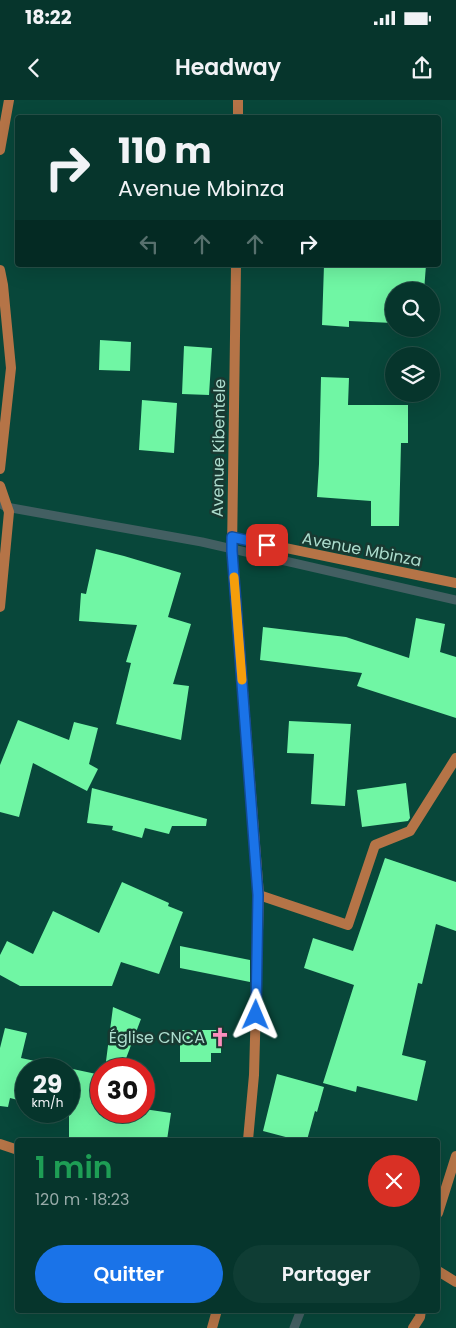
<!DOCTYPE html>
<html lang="fr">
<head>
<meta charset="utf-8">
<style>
	body { margin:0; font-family:Poppins,sans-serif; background:#0f3d34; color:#f1f3f6; height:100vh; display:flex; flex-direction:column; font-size:19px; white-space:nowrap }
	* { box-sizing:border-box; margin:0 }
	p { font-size:16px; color:#98aba9 }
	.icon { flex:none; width:28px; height:28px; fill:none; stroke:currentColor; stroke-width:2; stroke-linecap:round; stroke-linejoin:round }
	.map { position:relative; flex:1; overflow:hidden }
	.sheet { position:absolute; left:15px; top:1038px; width:425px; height:175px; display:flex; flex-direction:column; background:#06352c; border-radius:5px; box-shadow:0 5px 20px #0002,0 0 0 1px #275048 }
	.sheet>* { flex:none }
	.hud { position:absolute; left:15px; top:15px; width:426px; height:152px; border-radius:5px; box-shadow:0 5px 20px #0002,0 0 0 1px #275048; background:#06352c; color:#f1f3f6; overflow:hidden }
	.fabs { position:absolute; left:385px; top:182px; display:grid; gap:10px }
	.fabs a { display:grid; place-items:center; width:55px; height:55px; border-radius:50%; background:#06352c; box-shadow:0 5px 20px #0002,0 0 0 1px #275048; font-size:25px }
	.speed { position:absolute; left:15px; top:958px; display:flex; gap:10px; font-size:25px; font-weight:700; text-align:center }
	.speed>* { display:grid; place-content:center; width:65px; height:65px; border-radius:50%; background:#06352c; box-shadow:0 5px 20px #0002,0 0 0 1px #275048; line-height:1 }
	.speed small { font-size:12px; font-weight:400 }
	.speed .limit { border:8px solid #d22; background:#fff; color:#111 }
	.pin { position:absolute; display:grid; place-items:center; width:42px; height:42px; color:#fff; margin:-21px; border-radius:10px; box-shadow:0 2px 8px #0006 }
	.me { position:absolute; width:55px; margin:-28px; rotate:1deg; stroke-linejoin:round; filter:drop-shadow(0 0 4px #0008) }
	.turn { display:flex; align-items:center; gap:18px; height:105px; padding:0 20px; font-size:22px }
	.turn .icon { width:65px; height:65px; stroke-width:2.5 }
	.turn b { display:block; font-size:35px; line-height:42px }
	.lanes { display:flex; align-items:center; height:48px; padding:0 20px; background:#0003; justify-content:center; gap:25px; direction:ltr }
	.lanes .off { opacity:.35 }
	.round { display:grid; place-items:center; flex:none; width:52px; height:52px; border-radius:26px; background:#0f3d34 }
	.overview { display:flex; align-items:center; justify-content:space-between; height:85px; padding:0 20px }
	h1 { font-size:30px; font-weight:600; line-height:38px; color:#1e9e55 }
	.action { display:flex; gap:10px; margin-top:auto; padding:10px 20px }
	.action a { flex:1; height:58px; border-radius:30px; background:#1a73e8; color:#fff; font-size:20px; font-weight:600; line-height:58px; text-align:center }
	.action a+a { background:#0f3d34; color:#f1f3f6 }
	.status { display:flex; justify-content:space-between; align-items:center; height:35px; padding:0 25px; background:#06352c; direction:ltr }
	.status svg { height:14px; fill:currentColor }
	header { display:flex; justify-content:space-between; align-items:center; height:65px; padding:0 20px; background:#06352c; font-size:22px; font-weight:600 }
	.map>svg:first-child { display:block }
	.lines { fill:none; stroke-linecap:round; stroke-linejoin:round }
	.stream { stroke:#435f62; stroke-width:9 }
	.building { fill:#70f6a4 }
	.minor { stroke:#b57447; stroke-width:10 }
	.route-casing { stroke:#114b97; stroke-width:12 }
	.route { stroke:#1a73e8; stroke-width:9 }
	.slow { stroke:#f59e0b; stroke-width:9 }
	.labels { text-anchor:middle; stroke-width:5; stroke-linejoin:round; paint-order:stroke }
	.street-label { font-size:16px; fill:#adddce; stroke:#183931 }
	.poi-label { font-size:16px; fill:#adddce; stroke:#183931; text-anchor:end }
</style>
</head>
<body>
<div class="status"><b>18:22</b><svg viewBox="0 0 49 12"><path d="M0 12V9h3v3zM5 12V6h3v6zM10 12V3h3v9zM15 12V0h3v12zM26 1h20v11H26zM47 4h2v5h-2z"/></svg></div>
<header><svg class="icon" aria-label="back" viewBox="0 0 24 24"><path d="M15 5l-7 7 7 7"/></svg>Headway<svg class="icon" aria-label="share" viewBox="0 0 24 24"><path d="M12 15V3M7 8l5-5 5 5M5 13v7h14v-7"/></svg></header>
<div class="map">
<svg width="456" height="1228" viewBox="0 0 456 1228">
	<rect width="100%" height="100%" fill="#08473a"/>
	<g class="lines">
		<!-- stream -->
		<path class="stream" d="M0,403L6,407L202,442L456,500
			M294,1228L301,1210"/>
	</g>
	<!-- building -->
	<path class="building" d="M324,165H426L424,191H394L393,223L349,221V227L322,225Z
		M100,240L131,242L130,271L99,270Z
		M184,246L212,248L209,295L182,294Z
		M321,277L349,278L348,305H408V343H401L399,426H371V401L317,397L319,364Z
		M142,300L177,303L174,353L139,350Z
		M96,449L124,456L181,473L168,517L191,524L173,584L189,586L181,640L116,624L131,563L126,562L137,525L79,521L81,493L86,494Z
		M416,518L445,524L440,552L456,557V618L357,586L362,573L260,560L263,527L346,537L409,558Z
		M18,620L69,640L74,622L98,628L89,664L98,669L87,691L33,663L19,717L0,712V665Z
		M289,621L351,624L345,706L311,704L314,654L287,653Z
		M406,683L410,718L408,721L362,727L357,690Z
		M92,688L207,719L206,726H172L169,734L145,728L142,738L112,730L113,726L87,723Z
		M385,758L456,782V831L436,824L422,884L418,883L402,955L426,961L417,1001L357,986L356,992L323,983L354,885L304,868L313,838L353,851Z
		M122,782L169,803L168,806L183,812L159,874L121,862L112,886H20L0,875V855L7,841L33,854L53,811L99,833Z
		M180,846L250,860V882L180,868Z
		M113,907L141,919L122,969H105Z
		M5,928L27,933L21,958L101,975V1011H144V1009L171,1013L167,1040H86L69,1037V1012L65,1011H69V969H26V1002L10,998L8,1007L0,1006V948Z
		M180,930H221V953H211V962H180Z
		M277,974L324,987L317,1012L315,1011L307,1040H297L263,1031Z"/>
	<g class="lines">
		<!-- minor -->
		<path class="minor" d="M238,18V0
			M0,50L9,0
			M236,165L232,451L259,795L254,975L248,1040
			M0,170L3,185L11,268L0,369
			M0,386L9,412L0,507
			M232,437L456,483
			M259,795L348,825L375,745L410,731L456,658
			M0,1044L18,1050
			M438,1113L456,1056
			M438,1171L456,1182
			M212,1228L217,1210
			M413,1228L420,1217L421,1210"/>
	</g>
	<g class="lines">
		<defs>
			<path id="route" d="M256,915L258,795L232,451V437L267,445"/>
		</defs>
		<!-- route casing -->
		<use href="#route" class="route-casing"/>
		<!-- route -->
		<use href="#route" class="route"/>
		<!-- slow -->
		<path class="slow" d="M234,477L242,580"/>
	</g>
	<!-- icons -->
	<defs>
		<symbol id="church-bare" viewBox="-9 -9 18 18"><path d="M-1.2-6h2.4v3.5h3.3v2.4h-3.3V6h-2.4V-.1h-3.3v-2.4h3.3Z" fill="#fe8ebd" stroke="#183931" stroke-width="2.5" paint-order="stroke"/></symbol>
	</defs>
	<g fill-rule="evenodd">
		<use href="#church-bare" x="206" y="923" width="28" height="28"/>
	</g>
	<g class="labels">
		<!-- street labels -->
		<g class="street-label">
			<text transform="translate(218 348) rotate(-89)" y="6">Avenue Kibentele</text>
			<text transform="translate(362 449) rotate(11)" y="6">Avenue Mbinza</text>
		</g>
		<!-- poi labels -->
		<g class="poi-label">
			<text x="205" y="943">Église CNCA</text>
		</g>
	</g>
</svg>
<div class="fabs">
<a><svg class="icon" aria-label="search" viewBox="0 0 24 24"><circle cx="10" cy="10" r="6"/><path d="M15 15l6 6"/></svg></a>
<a><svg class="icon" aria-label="layers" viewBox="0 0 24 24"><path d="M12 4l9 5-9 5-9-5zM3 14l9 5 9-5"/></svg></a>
</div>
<div class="speed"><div>29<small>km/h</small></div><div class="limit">30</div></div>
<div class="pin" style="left:267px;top:445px;background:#d93025"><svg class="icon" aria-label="arrive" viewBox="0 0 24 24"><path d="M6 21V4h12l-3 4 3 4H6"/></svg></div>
<svg class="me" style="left:256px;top:915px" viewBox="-20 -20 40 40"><path d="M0-17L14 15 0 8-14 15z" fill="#1a73e8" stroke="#fff" stroke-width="4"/></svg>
<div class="hud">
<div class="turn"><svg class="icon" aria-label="right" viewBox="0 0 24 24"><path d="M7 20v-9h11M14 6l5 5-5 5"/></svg><div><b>110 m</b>Avenue Mbinza</div></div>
<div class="lanes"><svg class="icon off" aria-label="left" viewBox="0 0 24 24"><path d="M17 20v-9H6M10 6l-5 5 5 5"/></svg><svg class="icon off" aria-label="ahead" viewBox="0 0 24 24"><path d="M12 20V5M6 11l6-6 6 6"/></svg><svg class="icon off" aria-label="ahead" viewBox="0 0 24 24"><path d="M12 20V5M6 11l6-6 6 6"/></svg><svg class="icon" aria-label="right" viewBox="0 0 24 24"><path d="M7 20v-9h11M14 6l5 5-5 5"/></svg></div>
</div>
<section class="sheet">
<div class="overview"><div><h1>1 min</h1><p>120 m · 18:23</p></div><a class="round" style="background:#d93025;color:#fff"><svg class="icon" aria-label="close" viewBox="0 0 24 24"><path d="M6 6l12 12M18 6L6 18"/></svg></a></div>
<div class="action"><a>Quitter</a><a>Partager</a></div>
</section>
</div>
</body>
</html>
